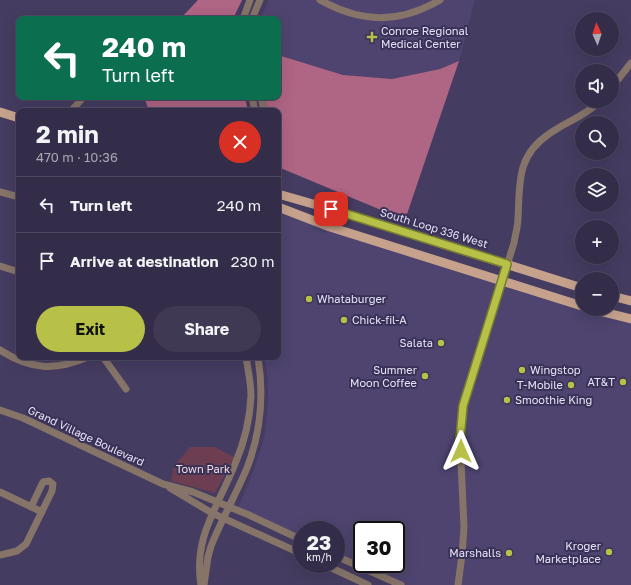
<!DOCTYPE html>
<html lang="en">
<head>
<meta charset="utf-8">
<style>
	body { margin:0; font-family:"Golos Text",sans-serif; background:#3f3953; color:#f1f3f6; height:100vh; display:flex; flex-direction:column; font-size:15px; white-space:nowrap }
	* { box-sizing:border-box; margin:0 }
	p { font-size:13px; color:#a9a8b4 }
	.icon { flex:none; width:22px; height:22px; fill:none; stroke:currentColor; stroke-width:2; stroke-linecap:round; stroke-linejoin:round }
	.map { position:relative; flex:1; overflow:hidden }
	.sheet { position:absolute; left:16px; top:108px; width:265px; height:252px; display:flex; flex-direction:column; background:#342d49; border-radius:8px; box-shadow:0 4px 16px #0002,0 0 0 1px #4e4961 }
	.sheet>* { flex:none }
	.banner { position:absolute; left:16px; top:16px; width:265px; height:84px; border-radius:8px; box-shadow:0 4px 16px #0002,0 0 0 1px #4e4961; background:#0b6e4f; color:#fff; overflow:hidden }
	.needle { width:26px; rotate:357deg }
	.tools { position:absolute; left:575px; top:12px; display:grid; gap:8px }
	.tools a { display:grid; place-items:center; width:44px; height:44px; border-radius:50%; background:#342d49; box-shadow:0 4px 16px #0002,0 0 0 1px #4e4961; font-size:20px }
	.speed { position:absolute; left:293px; top:521px; display:flex; gap:8px; font-size:20px; font-weight:700; text-align:center }
	.speed>* { display:grid; place-content:center; width:52px; height:52px; border-radius:50%; background:#342d49; box-shadow:0 4px 16px #0002,0 0 0 1px #4e4961; line-height:1 }
	.speed small { font-size:10px; font-weight:400 }
	.speed .limit { border:2px solid #111; border-radius:6px; background:#fff; color:#111 }
	.pin { position:absolute; display:grid; place-items:center; width:34px; height:34px; color:#fff; margin:-17px; border-radius:8px; box-shadow:0 2px 6px #0006 }
	.me { position:absolute; width:44px; margin:-22px; rotate:0deg; stroke-linejoin:round; filter:drop-shadow(0 0 3px #0008) }
	.turn { display:flex; align-items:center; gap:14px; height:84px; padding:0 20px; font-size:18px }
	.turn .icon { width:52px; height:52px; stroke-width:2.5 }
	.turn b { display:block; font-size:28px; line-height:34px }
	.round { display:grid; place-items:center; flex:none; width:42px; height:42px; border-radius:21px; background:#3f3953 }
	.overview { display:flex; align-items:center; justify-content:space-between; height:68px; padding:0 20px }
	h1 { font-size:24px; font-weight:700; line-height:30px }
	.primary-button { display:flex; gap:8px; margin-top:auto; padding:8px 20px }
	.primary-button a { flex:1; height:46px; border-radius:24px; background:#b7c148; color:#111; font-size:16px; font-weight:700; line-height:46px; text-align:center }
	.primary-button a+a { background:#3f3953; color:#f1f3f6 }
	ul { padding:0; list-style:none }
	li { display:flex; align-items:center; gap:12px; height:56px; padding:0 20px; border-top:1px solid #4e4961 }
	li div { flex:1 }
	li b { display:block; font-size:15px }
	li em { font-style:normal }
	.map>svg:first-child { display:block }
	.built { fill:#4e446f; fill-rule:evenodd }
	.green { fill:#6d3d52 }
	.forest { fill:#af6584 }
	.lines { fill:none; stroke-linecap:round; stroke-linejoin:round }
	.minor { stroke:#867469; stroke-width:7 }
	.major { stroke:#c6a28c; stroke-width:9 }
	.route-casing { stroke:#777d2f; stroke-width:10 }
	.route { stroke:#b7c148; stroke-width:7 }
	.poi-dot { fill:#b7c148; stroke:#3a3256; stroke-width:1.5 }
	.labels { text-anchor:middle; stroke-width:4; stroke-linejoin:round; paint-order:stroke }
	.poi-label { font-size:11px; fill:#e7e3fa; stroke:#3a3256; text-anchor:end }
	.street-label { font-size:11px; fill:#e7e3fa; stroke:#3a3256 }
	.park-label { font-size:11px; fill:#f2dce4; stroke:#3a3256 }
</style>
</head>
<body>
<div class="map">
<svg width="631" height="585" viewBox="0 0 631 585">
	<rect width="100%" height="100%" fill="#453c61"/>
	<!-- built -->
	<path class="built" d="M269,0H475L459,61L440,69L392,79L343,75L278,55V19H260Z
		M278,213L595,314L631,324V585H406L336,553V530H302V537L238,508L252,475L261,448L265,433L268,403V382L265,357H278ZM362,530H396V564H362Z"/>
	<!-- green -->
	<path class="green" d="M190,447H215L234,457L215,493L171,481L174,466Z"/>
	<!-- forest -->
	<path class="forest" d="M198,0H242L233,19H180Z
		M278,55L343,75L392,79L440,69L459,61L405,220L278,167V111H267L265,97H278Z
		M144,97H245L248,111H149Z"/>
	<g class="lines">
		<!-- minor -->
		<path class="minor" d="M320,0C361,23 399,24 440,0
			M243,19L250,0
			M252,19L260,0
			M612,87L631,63
			M252,97L255,111
			M261,97L264,111
			M71,111L81,100
			M0,192L19,197
			M0,266L19,272
			M0,350C31,370 55,371 88,357
			M103,357L126,389
			M0,410L23,418L163,484L193,492L249,515L302,540
			M170,488L212,513L302,554
			M0,492L42,512
			M0,555L17,551L26,544L52,491L53,484L49,481L43,482L31,507
			M336,556L401,585
			M323,564L368,585
			M201,585C193,537 218,507 235,464C244,443 250,419 251,396C251,383 248,370 246,357
			M204,585L208,557L211,546C222,519 236,494 247,468C261,432 264,395 258,357
			M458,585L462,555L464,527L460,439L463,406L514,243C515,235 518,227 518,218C520,184 516,156 549,134C565,122 586,116 600,101"/>
		<!-- major -->
		<path class="major" d="M0,112L19,118
			M278,194L341,212L582,288
			M278,207L330,227L582,306
			M612,296L631,301
			M591,309L631,319"/>
	</g>
	<g class="lines">
		<defs>
			<path id="route" d="M331,209L507,264L463,406L460,439L461,451"/>
		</defs>
		<!-- route casing -->
		<use href="#route" class="route-casing"/>
		<!-- route -->
		<use href="#route" class="route"/>
	</g>
	<!-- markers -->
	<g class="poi-dot">
		<path d="M370 31h4v4h4v4h-4v4h-4v-4h-4v-4h4z"/>
		<circle cx="309" cy="299" r="4"/>
		<circle cx="344" cy="320" r="4"/>
		<circle cx="441" cy="343" r="4"/>
		<circle cx="522" cy="370" r="4"/>
		<circle cx="425" cy="376" r="4"/>
		<circle cx="623" cy="382" r="4"/>
		<circle cx="571" cy="385" r="4"/>
		<circle cx="507" cy="400" r="4"/>
		<circle cx="609" cy="552" r="4"/>
		<circle cx="509" cy="553" r="4"/>
	</g>
	<g class="labels">
		<!-- poi labels -->
		<g class="poi-label">
			<text x="381" y="35" text-anchor="start">Conroe Regional<tspan x="381" dy="13">Medical Center</tspan></text>
			<text x="317" y="303" text-anchor="start">Whataburger</text>
			<text x="352" y="324" text-anchor="start">Chick-fil-A</text>
			<text x="433" y="347">Salata</text>
			<text x="417" y="374">Summer<tspan x="417" dy="13">Moon Coffee</tspan></text>
			<text x="530" y="374" text-anchor="start">Wingstop</text>
			<text x="615" y="386">AT&amp;T</text>
			<text x="563" y="389">T-Mobile</text>
			<text x="515" y="404" text-anchor="start">Smoothie King</text>
			<text x="601" y="550">Kroger<tspan x="601" dy="13">Marketplace</tspan></text>
			<text x="501" y="557">Marshalls</text>
		</g>
		<!-- street labels -->
		<g class="street-label">
			<text transform="translate(434 228) rotate(17)" y="4">South Loop 336 West</text>
			<text transform="translate(86 436) rotate(25)" y="4">Grand Village Boulevard</text>
		</g>
		<!-- park labels -->
		<g class="park-label">
			<text x="203" y="473">Town Park</text>
		</g>
	</g>
</svg>
<div class="tools">
<a><svg class="needle" viewBox="-14 -14 28 28"><path d="M0-13l5 13h-10z" fill="#e53935"/><path d="M0 13l5-13h-10z" fill="#a9a8b4"/></svg></a>
<a><svg class="icon" aria-label="sound" viewBox="0 0 24 24"><path d="M4 9h4l5-4v14l-5-4H4zM17 9q2 3 0 6"/></svg></a>
<a><svg class="icon" aria-label="search" viewBox="0 0 24 24"><circle cx="10" cy="10" r="6"/><path d="M15 15l6 6"/></svg></a>
<a><svg class="icon" aria-label="layers" viewBox="0 0 24 24"><path d="M12 4l9 5-9 5-9-5zM3 14l9 5 9-5"/></svg></a>
<a>+</a>
<a>−</a>
</div>
<div class="speed"><div>23<small>km/h</small></div><div class="limit">30</div></div>
<div class="pin" style="left:331px;top:209px;background:#d93025"><svg class="icon" aria-label="arrive" viewBox="0 0 24 24"><path d="M6 21V4h12l-3 4 3 4H6"/></svg></div>
<svg class="me" style="left:461px;top:451px" viewBox="-20 -20 40 40"><path d="M0-17L14 15 0 8-14 15z" fill="#b7c148" stroke="#fff" stroke-width="4"/></svg>
<div class="banner">
<div class="turn"><svg class="icon" aria-label="left" viewBox="0 0 24 24"><path d="M17 20v-9H6M10 6l-5 5 5 5"/></svg><div><b>240 m</b>Turn left</div></div>
</div>
<section class="sheet">
<div class="overview"><div><h1>2 min</h1><p>470 m · 10:36</p></div><a class="round" style="background:#d93025;color:#fff"><svg class="icon" aria-label="close" viewBox="0 0 24 24"><path d="M6 6l12 12M18 6L6 18"/></svg></a></div>
<ul>
<li><svg class="icon" aria-label="left" viewBox="0 0 24 24"><path d="M17 20v-9H6M10 6l-5 5 5 5"/></svg><div><b>Turn left</b></div><em>240 m</em></li>
<li><svg class="icon" aria-label="arrive" viewBox="0 0 24 24"><path d="M6 21V4h12l-3 4 3 4H6"/></svg><div><b>Arrive at destination</b></div><em>230 m</em></li>
</ul>
<div class="primary-button"><a>Exit</a><a>Share</a></div>
</section>
</div>
</body>
</html>
